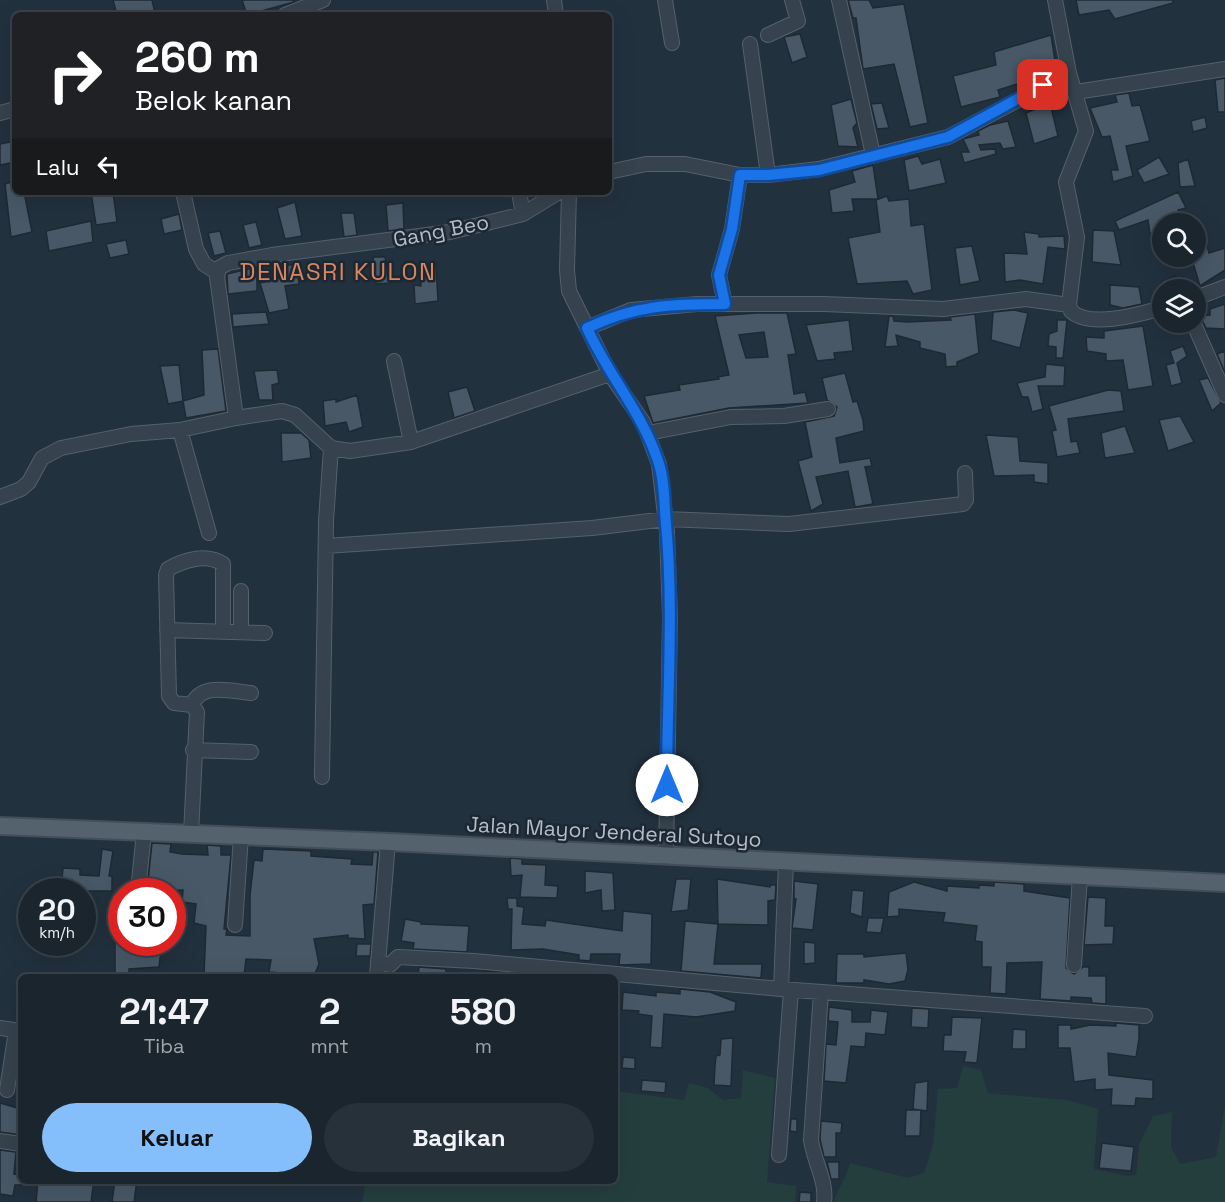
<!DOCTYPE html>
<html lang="id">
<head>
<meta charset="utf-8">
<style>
	body { margin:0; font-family:"Space Grotesk",sans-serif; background:#27313a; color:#f1f3f6; height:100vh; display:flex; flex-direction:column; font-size:22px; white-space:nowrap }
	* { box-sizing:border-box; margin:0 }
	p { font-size:20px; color:#9fa5aa }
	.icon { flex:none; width:33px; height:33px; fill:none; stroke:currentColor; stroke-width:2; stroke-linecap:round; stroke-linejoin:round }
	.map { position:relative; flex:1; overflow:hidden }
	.drawer { position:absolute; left:18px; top:974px; width:600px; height:210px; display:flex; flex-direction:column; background:#1a252e; border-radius:9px; box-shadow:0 6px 24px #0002,0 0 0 2px #38424a }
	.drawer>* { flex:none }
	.banner { position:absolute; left:12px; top:12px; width:600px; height:183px; border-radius:9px; box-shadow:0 6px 24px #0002,0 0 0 2px #38424a; background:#202124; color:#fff; overflow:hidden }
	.tools { position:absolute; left:1152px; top:213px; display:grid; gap:12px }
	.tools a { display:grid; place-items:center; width:54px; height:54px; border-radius:50%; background:#1a252e; box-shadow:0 6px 24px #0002,0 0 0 2px #38424a; font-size:30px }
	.speed { position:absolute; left:18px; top:878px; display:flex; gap:12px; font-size:30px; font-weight:700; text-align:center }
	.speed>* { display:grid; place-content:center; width:78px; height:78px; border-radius:50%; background:#1a252e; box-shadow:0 6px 24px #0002,0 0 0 2px #38424a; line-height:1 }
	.speed small { font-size:15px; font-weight:400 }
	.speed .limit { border:9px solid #d22; background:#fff; color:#111 }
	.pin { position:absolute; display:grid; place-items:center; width:51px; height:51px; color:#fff; margin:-26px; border-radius:12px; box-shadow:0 3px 9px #0006 }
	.me { position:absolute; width:66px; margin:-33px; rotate:0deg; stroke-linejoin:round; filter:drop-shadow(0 0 4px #0008) }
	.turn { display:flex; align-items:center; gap:21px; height:126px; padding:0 24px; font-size:27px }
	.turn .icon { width:78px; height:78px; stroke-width:2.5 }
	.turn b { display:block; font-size:42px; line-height:51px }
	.then { display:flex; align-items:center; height:57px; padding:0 24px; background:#0003; gap:12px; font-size:22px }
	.eta { display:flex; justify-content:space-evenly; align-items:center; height:102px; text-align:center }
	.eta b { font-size:36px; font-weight:700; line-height:42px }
	.primary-button { display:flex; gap:12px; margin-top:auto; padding:12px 24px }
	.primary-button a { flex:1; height:69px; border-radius:36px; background:#85bffb; color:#111; font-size:24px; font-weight:700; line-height:69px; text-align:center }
	.primary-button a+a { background:#27313a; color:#f1f3f6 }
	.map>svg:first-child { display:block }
	.green { fill:#243e3e }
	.building { fill:#485867; stroke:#1e2934; stroke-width:1.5; fill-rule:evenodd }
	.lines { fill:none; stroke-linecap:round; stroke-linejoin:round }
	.minor-casing { stroke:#55606b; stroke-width:16 }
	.major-casing { stroke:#434e59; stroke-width:20 }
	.minor { stroke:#36424d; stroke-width:14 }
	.major { stroke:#54626e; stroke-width:16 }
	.route-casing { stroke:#114b97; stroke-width:15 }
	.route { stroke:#1a73e8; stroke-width:10 }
	.labels { text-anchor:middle; stroke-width:5; stroke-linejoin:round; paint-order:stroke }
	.street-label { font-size:21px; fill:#b2bdc9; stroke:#1c2732 }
	.quarter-label { font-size:24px; letter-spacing:1.5px; fill:#d8865e; stroke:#1c2732 }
</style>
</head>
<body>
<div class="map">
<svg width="1225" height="1202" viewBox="0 0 1225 1202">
	<rect width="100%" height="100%" fill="#22313e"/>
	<!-- green -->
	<path class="green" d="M963,1066L981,1070L988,1093L1067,1100L1098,1109L1094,1169L1128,1176L1136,1175L1139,1145L1153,1116L1172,1112L1171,1147L1180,1164L1216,1157L1225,1106V1202H834C838,1187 846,1179 850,1163L908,1178L924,1173L933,1145L938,1089L957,1088Z
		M743,1070L775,1078L767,1182L796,1186L795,1202H362L366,1181L615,1180V1091L684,1100L689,1083L708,1088L723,1100L741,1098Z"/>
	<!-- building -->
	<path class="building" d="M113,0H152L155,13L117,15Z
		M242,0H293L294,2L247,15Z
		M848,0H869L873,8L904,4L928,123L910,127L894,64L863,69L856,18H853Z
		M1076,0H1173V3L1115,19L1109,10L1079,15Z
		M800,34L807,57L792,63L784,37Z
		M1051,35L1056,67L1035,71L1036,78L998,90L1000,97L961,107L953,76L996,65L994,52Z
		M1225,78V112H1218L1215,80Z
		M1129,93L1132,106L1140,105L1150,141L1126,146L1133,176L1113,182L1111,170H1118L1110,136L1102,137L1090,108L1117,102L1115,95Z
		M851,99L857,123L853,128L858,147L838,146L831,105Z
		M882,103L889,128L877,129L871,104Z
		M1050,103L1058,136L1034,144L1026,113Z
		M1205,117L1207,128L1193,132L1191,121Z
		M1008,121L1016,147L1003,149L1000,143L979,145L981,150L995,149L996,154L964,163L961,152H969L963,139L979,135L978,131L990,125Z
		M15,141V162L0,165V144Z
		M918,156L922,164L940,159L946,183L909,191L904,160Z
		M1159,157L1169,174L1144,183L1137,170Z
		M1188,159L1195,186L1180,187L1178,163Z
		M873,165L878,199H852L854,211L832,213L829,190L855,182L852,171Z
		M15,181V192H24L32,232L11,237L5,184Z
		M91,192H113L117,222L96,225Z
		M1178,192L1186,208L1178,210L1183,224H1162V234H1150L1148,220L1119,230L1115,221Z
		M887,196L889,201L909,199L911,226L924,224L932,290L913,294L907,281L857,284L848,238L880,232L876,200Z
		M295,202L302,236L285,239L277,208Z
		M403,203L404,229L388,231L386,205Z
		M341,213H354L357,235L344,237Z
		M179,214L182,230L164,234L161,219Z
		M91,221L93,242L49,251L46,231Z
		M256,222L262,245L249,248L243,225Z
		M1093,230L1114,231L1121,265L1092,262Z
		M220,231L226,253L214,256L208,233Z
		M1024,232L1039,234V237L1064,236L1065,249L1048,247L1043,284L1020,280L1005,282L1004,253L1027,254Z
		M126,240L129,254L110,258L106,244Z
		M1205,240L1209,253L1225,248V270L1200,286L1191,256H1196V244Z
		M972,246L980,281L960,285L955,248Z
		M373,257H385L390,283L376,284Z
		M296,264L299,284L285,286L289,309L269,313L260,283L280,278L278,267Z
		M420,264H436L438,301L415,304L414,285L421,286Z
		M257,267V291L228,294L227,274Z
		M1175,276L1179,290H1163L1162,281Z
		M1110,285L1139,287L1142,304L1123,308L1110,305Z
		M1225,304V329L1206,328L1200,316L1210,315V309Z
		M1014,310L1028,313L1020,348L991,340L993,312Z
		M266,312L269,324L233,327L232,314Z
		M756,313H787L796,354L788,355L794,394L805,392L808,403L729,408L653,423L644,396L680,390L679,385L719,379L718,377L729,375L715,316ZM764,332L768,357L746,358L739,335Z
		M975,314L979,353L957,362V366L946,367L945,354L920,348V342L896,335L898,346L885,347L889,316H893L894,321L908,322L951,320L950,317Z
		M849,320L853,351L834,353L835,359L817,361L806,325Z
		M1057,320H1067L1063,358H1056V347L1048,346L1049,334L1057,331Z
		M1143,326L1153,386L1128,390L1123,360L1106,361V354L1087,351L1086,337L1104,338V331Z
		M1183,346L1187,356L1177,363L1182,383L1171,386L1166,365L1174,363L1170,351Z
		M218,349L226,411L186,418L183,401L204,395L202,350Z
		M1225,351V373L1217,354Z
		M1046,364L1065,366L1064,386H1038L1043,409L1032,412L1028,397H1022L1017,383L1045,377Z
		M179,365L183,401L168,404L160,366Z
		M277,370L279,383L272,385L273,400H259L254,371Z
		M845,373L853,402L857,401L863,420L864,431L836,438L840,463L870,458L872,466L865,467L873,504L855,507L848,471L816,477L823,504L811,511L798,461L812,457L805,422L834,416L837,407L827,400L822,378Z
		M1208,378L1221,403L1212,411L1199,380Z
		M467,387L475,411L454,418L448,392Z
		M1108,390L1121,391L1124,411L1068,419L1071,442L1077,441L1080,453L1057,457L1052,431L1056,430L1049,406Z
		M357,395L363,427L349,432L346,422L325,426L323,401L336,399V402Z
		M1180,416L1194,442L1168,451L1159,420Z
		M1125,426L1135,453L1105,458L1101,433Z
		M281,433H301L309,440L311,458L282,462Z
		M986,435L1018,437L1020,461L1048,463V484L1034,482V475L994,476Z
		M152,843L171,844L170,852L182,854L208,855L207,845L221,846V855H231L224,929H227L226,935L250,936V895L254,860L262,861L263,849L311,851V856L352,859L351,864L372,865L373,852H378L374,904L363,905L365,939L348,938V935L314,939L319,964L314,976L269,972L271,960L246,959L244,976H204L206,926L194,923L196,904L182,902L183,890L147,891Z
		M102,849L113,851L109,876H112V891H61L63,868L80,869V875L99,876Z
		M510,858L522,859V864L546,865L545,885L558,886L557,898L520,897L522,875L511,876Z
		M585,871L613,873L615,910L602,911L601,890L585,893Z
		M676,879H691L688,910L671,912Z
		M717,879L770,887V885H776L775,900L768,901V925L718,924Z
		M794,881L818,884L813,930L792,928L796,899H794Z
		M914,882L947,891V886L979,888V885L994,886V882L1024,884V891L1070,898L1066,968L1074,974L1083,967H1089V976H1106V1004L1092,1003L1091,998L1071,997V1001L1040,999L1042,962L1007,963L1006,994L990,993L991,967H982V942L975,941L977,926L943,922L945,913L899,909V916L887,917L889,892Z
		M852,890L864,891L862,917L850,913Z
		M1088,897L1106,898L1105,926H1114L1113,944L1084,945Z
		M507,898H517V906L524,907L522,924L545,926L546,920L622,931L623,911L652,914L651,964L619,965L620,954H591L590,961L579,960V955L543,949L511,950L512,909H508Z
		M868,918H884L881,933L866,932Z
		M405,919L421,922V924L469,926L467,952L413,949L414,943L401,941Z
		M685,921L718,924L714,964H762L761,978L681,971Z
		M115,942H162L159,967L129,969V976H115Z
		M804,942L815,943V963L804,964Z
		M357,944H371L370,956H356Z
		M906,953L908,970L905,981L889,984L864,980V983H836L837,954H864V957Z
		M419,967L446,969V976H418Z
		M484,971L498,972L497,976H483Z
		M680,989L710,992L736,1002L735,1011L696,1017L664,1014L662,1048L650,1047L652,1016L638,1014L639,1011L622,1010L623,992L656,996V992L680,994Z
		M829,1007L852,1010V1022H870L871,1010L888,1012L885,1035L866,1033L865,1047L851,1046L846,1083L824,1081L826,1044L836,1045L838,1022L828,1021Z
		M912,1008L929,1009L928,1028L911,1027Z
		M952,1017L982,1018L977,1063L964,1062L966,1052L943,1051L944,1035H951Z
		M1116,1023L1139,1025V1039L1136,1057L1108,1053L1109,1075L1153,1080V1099L1136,1098L1135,1106L1111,1105L1112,1089L1095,1090V1079L1074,1082L1070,1048H1058V1025H1071V1029L1090,1025L1116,1026Z
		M1013,1029L1026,1030V1049H1012Z
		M733,1038L731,1086L714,1085L715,1066L716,1056L720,1055L721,1039Z
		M623,1057L635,1058V1069L622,1068Z
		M642,1080L666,1082L665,1093L641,1091Z
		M928,1081L927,1111L913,1109L915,1083Z
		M0,1103L21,1109V1135L0,1132Z
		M906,1110H921L920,1136H905Z
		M791,1119H797V1132L790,1131Z
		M821,1121L842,1123L841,1133H836V1157H824L820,1139Z
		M1102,1143L1134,1147L1131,1171L1099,1168Z
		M0,1150L16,1152L14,1174L21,1175V1185H15L13,1196L0,1194Z
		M827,1162H839V1179H831Z
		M38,1180H94L91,1202H36Z
		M115,1180H137L134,1202H112Z
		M800,1192L811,1193V1202H799Z"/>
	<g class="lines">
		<defs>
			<path id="minor" d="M554,0L556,15
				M665,0L672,43
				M839,0L873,155
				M1055,0L1069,73L1086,131L1066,182L1077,237L1069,305L1071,311C1090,329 1140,314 1162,308
				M285,15L323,0
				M768,35L798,21L792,0
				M750,44L768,175
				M1076,92L1225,69
				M0,113L15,109
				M609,172L646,164H685L740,175H768L819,169L948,137L1069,73
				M183,192L196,249L204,264L218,273
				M519,192L523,214
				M569,192L567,270L569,291L610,374L643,422L659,464L667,532L670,617L666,857
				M1196,298L1225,287
				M725,304L719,275L732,229L740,175
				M1193,322L1225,395
				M587,328L631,310L697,304H824L943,309L1026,299L1069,305
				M394,361L411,442
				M236,418L217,277L219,268L228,263L272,255L450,232L523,214L559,192
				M180,430L209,533
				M648,433L731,417L784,416L828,409
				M0,497L21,489L29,482L42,458L61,448L131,434L180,430L236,418L282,411L295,415L331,448L350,451L411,442L610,374
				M326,546L592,528L666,519L789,524L963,504L966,500L965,473
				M241,591V630
				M167,630L265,633
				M192,705C201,682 230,691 251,693
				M193,750L251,752
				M322,777L326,521L331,448
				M191,834L197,712L192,705L174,703L169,696L166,575L168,569C184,560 206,553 223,564V632
				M138,891L144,832
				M235,925L241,836
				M378,962L390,965L398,957L474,961L781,989L1145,1016
				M1074,965L1080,876
				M377,976L388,842
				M781,989L786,862
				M821,992L811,1140C814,1162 827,1181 824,1202
				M0,1028L21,1031
				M7,1090L16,1031
				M0,1141L21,1144
				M779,1155L791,990"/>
			<path id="major" d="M0,826L390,842L1225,883"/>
		</defs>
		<!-- minor casing -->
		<use href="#minor" class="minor-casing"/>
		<!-- major casing -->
		<use href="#major" class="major-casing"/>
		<!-- minor -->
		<use href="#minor" class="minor"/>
		<!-- major -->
		<use href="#major" class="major"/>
	</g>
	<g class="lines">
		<defs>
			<path id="route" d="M667,785C667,698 674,611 666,524C664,504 665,480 658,461C642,412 608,375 587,328C635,305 673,304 725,304L719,275L732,229L740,175H768L819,170L948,137L1043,85"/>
		</defs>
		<!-- route casing -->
		<use href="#route" class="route-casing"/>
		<!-- route -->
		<use href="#route" class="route"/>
	</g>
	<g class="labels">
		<!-- street labels -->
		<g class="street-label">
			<text transform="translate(441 231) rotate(-11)" y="7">Gang Beo</text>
			<text transform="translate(614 832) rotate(3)" y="7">Jalan Mayor Jenderal Sutoyo</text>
		</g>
		<!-- quarter labels -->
		<g class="quarter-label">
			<text x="338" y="280">DENASRI KULON</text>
		</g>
	</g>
</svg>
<div class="tools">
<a><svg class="icon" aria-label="search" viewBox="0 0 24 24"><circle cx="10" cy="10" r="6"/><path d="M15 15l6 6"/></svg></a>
<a><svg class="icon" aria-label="layers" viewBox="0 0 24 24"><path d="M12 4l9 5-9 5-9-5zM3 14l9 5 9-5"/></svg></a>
</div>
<div class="speed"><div>20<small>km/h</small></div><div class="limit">30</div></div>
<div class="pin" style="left:1043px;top:85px;background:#d93025"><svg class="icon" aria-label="arrive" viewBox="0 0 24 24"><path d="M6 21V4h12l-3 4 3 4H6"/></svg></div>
<svg class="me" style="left:667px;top:785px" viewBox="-20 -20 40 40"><circle r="19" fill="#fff"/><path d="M0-13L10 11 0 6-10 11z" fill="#1a73e8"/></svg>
<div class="banner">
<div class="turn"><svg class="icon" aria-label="right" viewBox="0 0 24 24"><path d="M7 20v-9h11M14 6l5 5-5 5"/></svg><div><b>260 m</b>Belok kanan</div></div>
<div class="then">Lalu<svg class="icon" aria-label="left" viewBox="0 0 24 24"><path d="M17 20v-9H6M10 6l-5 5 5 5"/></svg></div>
</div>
<section class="drawer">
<div class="eta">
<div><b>21:47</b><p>Tiba</p></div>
<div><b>2</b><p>mnt</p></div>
<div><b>580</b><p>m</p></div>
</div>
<div class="primary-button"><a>Keluar</a><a>Bagikan</a></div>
</section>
</div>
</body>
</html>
